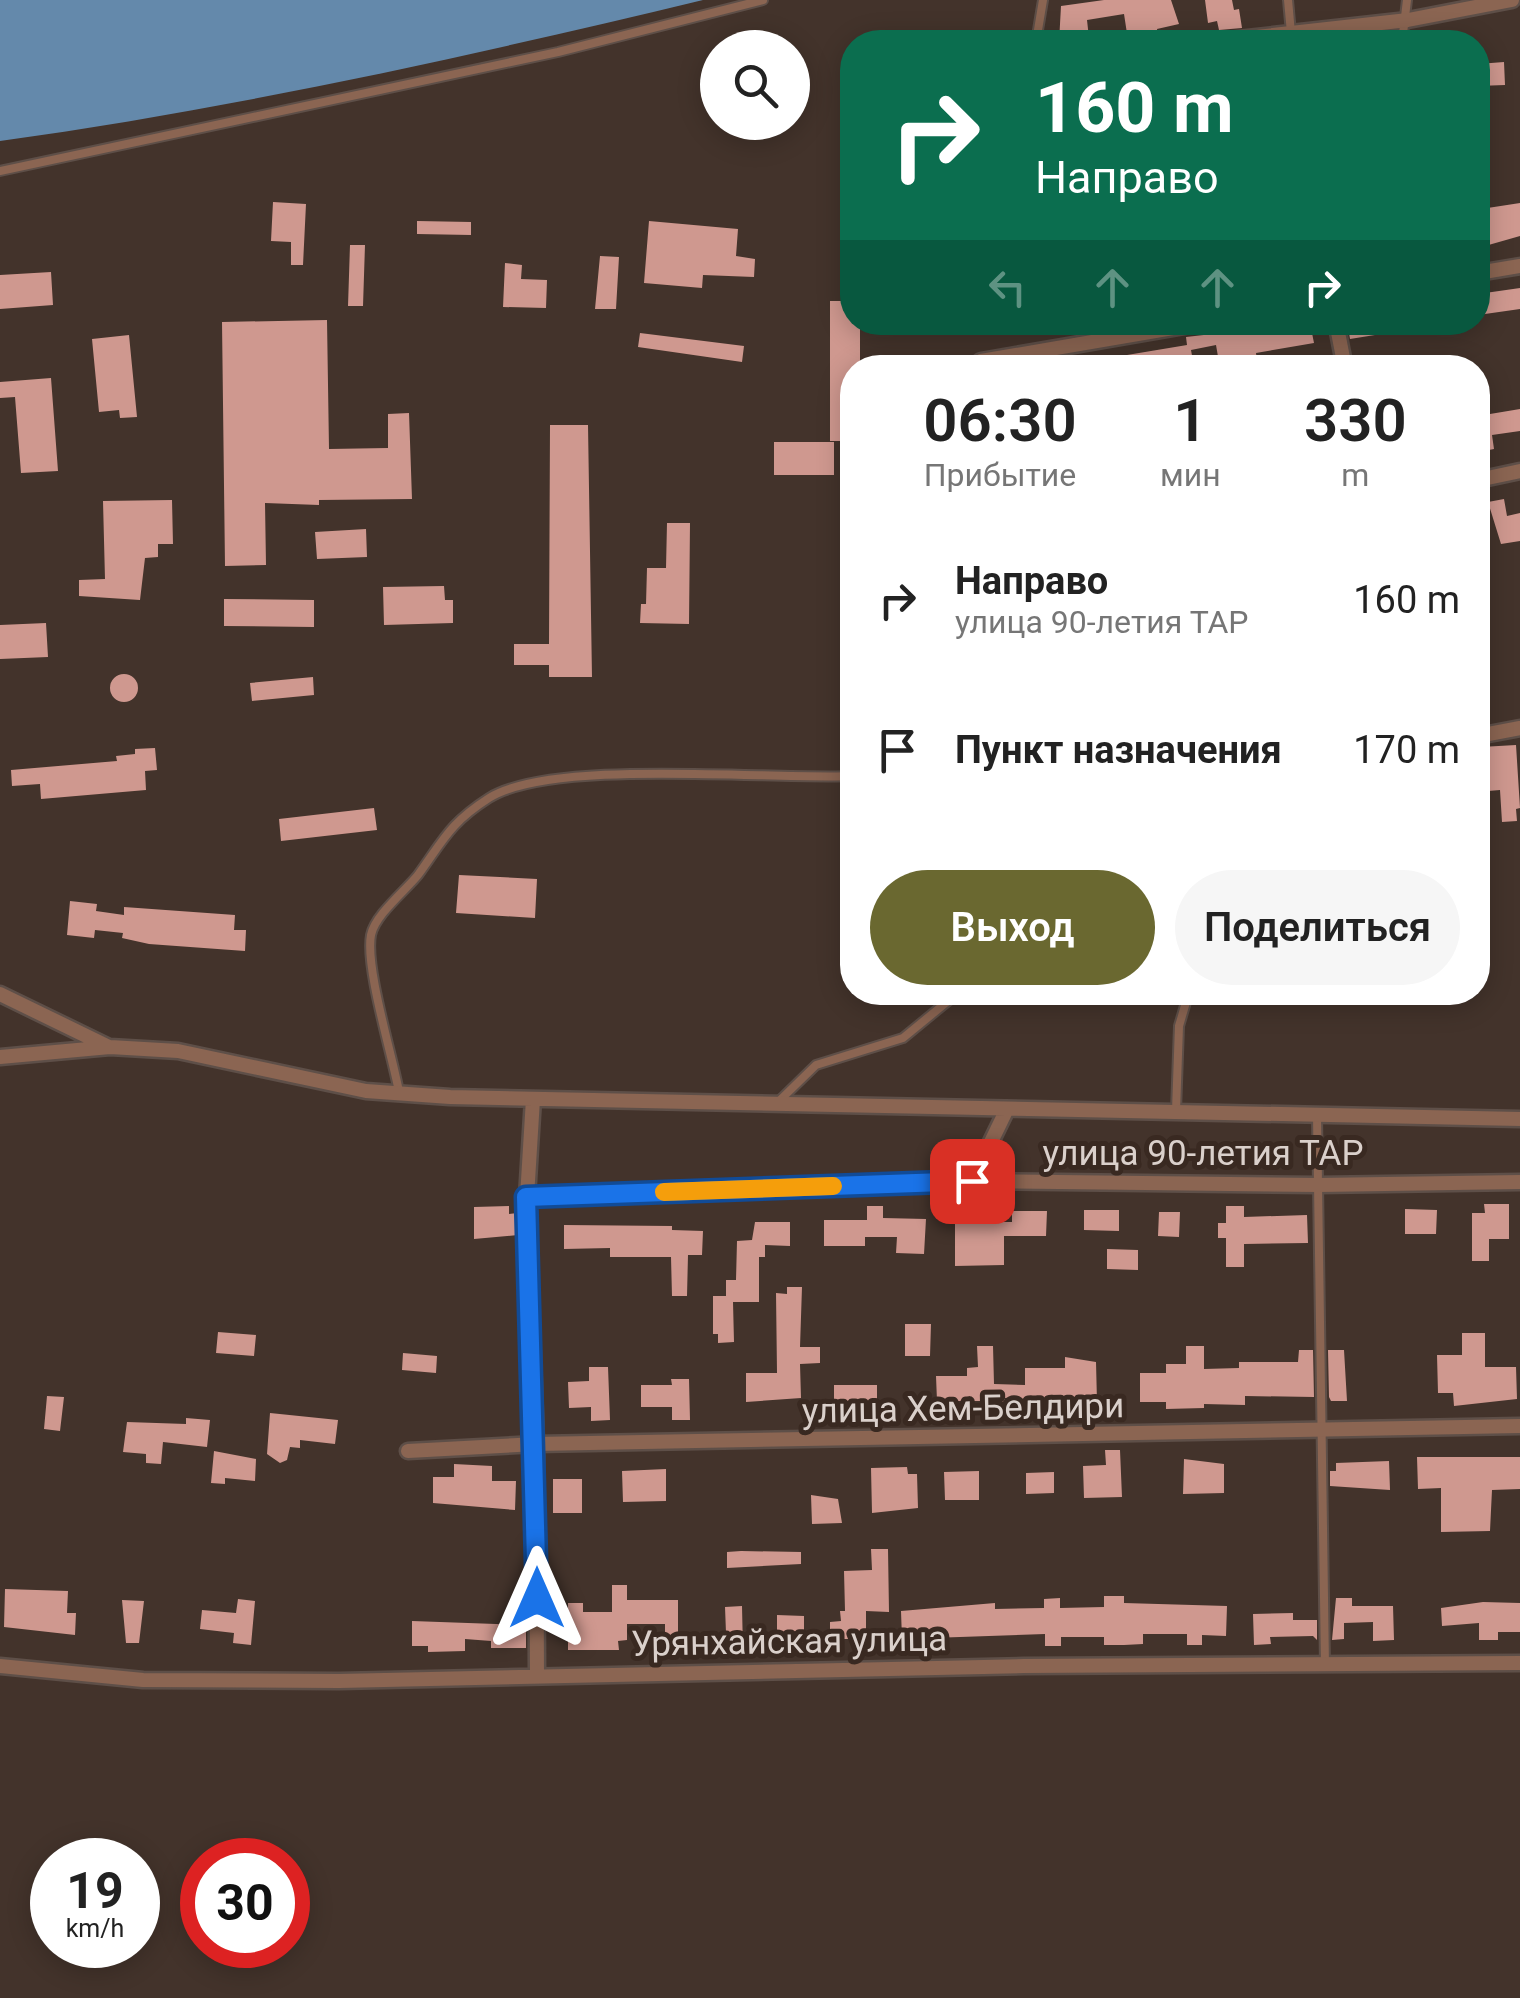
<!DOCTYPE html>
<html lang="ru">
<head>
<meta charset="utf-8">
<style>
	body { margin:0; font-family:Roboto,sans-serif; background:#f6f6f6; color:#222; height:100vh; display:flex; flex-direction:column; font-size:38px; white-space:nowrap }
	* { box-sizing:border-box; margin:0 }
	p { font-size:32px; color:#767676 }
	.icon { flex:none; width:55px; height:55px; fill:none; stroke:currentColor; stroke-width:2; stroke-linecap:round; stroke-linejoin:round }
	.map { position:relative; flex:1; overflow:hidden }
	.drawer { position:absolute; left:840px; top:355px; width:650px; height:650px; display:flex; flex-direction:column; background:#fff; border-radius:40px; box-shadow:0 5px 25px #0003 }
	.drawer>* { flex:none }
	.guide { position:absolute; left:840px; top:30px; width:650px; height:305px; border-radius:40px; box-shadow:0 5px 25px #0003; background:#0b6e4f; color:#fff; overflow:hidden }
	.tools { position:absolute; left:700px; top:30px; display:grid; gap:20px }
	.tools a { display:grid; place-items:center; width:110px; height:110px; border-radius:50%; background:#fff; box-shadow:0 5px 25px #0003; font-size:50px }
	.speed { position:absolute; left:30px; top:1838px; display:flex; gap:20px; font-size:50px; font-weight:700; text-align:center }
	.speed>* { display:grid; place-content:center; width:130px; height:130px; border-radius:50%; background:#fff; box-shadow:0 5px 25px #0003; line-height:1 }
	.speed small { font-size:25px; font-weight:400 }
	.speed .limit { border:15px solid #d22; background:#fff; color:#111 }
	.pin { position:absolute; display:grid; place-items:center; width:85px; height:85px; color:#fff; margin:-42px; border-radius:20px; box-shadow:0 5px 15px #0006 }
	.me { position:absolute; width:110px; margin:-55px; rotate:0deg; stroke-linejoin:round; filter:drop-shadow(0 0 8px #0008) }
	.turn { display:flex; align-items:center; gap:35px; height:210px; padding:0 30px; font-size:45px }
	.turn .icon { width:130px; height:130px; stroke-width:2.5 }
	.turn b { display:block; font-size:70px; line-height:85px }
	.lanes { display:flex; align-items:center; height:95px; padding:0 30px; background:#0003; justify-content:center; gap:50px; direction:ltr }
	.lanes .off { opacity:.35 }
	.eta { display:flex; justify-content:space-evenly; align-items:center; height:170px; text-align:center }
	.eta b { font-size:60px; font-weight:600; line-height:70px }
	.cta { display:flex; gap:20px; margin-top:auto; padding:20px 30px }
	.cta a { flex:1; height:115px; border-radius:60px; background:#6a6830; color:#fff; font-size:40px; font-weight:600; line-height:115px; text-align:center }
	.cta a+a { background:#f6f6f6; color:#222 }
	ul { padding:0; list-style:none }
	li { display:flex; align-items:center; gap:30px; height:150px; padding:0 30px }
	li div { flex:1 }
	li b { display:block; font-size:38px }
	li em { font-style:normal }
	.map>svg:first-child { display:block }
	.water { fill:#6489ab }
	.building { fill:#cf988f }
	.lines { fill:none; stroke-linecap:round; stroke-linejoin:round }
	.service-casing { stroke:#5e4f48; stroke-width:12 }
	.minor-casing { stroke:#5e4f48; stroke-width:19 }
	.service { stroke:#8b6552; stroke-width:8 }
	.minor { stroke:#8b6552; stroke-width:14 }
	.route-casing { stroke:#114b97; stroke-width:25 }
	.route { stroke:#1a73e8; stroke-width:18 }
	.slow { stroke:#f59e0b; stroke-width:18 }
	.labels { text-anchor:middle; stroke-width:10; stroke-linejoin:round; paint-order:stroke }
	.street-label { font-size:35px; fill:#dad0cb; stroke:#392921 }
</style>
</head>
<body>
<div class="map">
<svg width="1520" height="1998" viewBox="0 0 1520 1998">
	<rect width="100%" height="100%" fill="#43332b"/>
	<!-- water -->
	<path class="water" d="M0,0H703C470,56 237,108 0,141Z"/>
	<!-- building -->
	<path class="building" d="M1104,0H1171L1179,24L1157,29L1158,36L1128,40L1124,14L1087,20L1089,38L1059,42L1061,6Z
		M1205,0H1232L1234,10L1239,9L1242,28L1219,30L1217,21L1208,23Z
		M1504,62L1505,85L1478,86V64Z
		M273,202L306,204L303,265H291V242L271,241Z
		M1520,203V236L1478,248V227L1484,225L1481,209Z
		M417,221L471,222V235L417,234Z
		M649,221L738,229L736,256L755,259L754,277L703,275L702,288L644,283Z
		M350,245H365L363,306H348Z
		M600,256L619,257L616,309H595Z
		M505,263L522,265L521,279L547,280L546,308L503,307Z
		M51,272L53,305L0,309V275Z
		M1520,288V309L1478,315V294Z
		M830,301H852V322H860V368H852V441H830Z
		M327,320L329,449L388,448V414L409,413L412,499L319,500V505L265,503L266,565L225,566L222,322Z
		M1347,322H1406V330L1350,339Z
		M1310,323L1314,343L1256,353L1257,361L1243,363L1244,368H1220L1216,345L1191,350L1193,361L1188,366L1129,368L1127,355L1187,345L1186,337Z
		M640,333L744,346L742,362L638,347Z
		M129,335L137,417L120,418L119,410L99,412L92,339Z
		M51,378L58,471L21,473L15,397L0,398V382Z
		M1520,409V431L1492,435L1494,449L1479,452L1478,416Z
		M550,425H588L592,677H549V665H514V644H549Z
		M774,442H834V475H774Z
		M1504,499L1507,516L1520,513V541L1501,544L1488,502Z
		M172,500L173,544H158V557L145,558L140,600L79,596V580L105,579L103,501Z
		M667,523H690L689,624L640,623L641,604H646L647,568H666Z
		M366,529L367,557L317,559L315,532Z
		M444,586L445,600H453V623L384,625L383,587Z
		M224,599L314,600V627L224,626Z
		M46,623L48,657L0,659V625Z
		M110 688a14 14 0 1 1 28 0a14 14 0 1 1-28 0Z
		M313,677L314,695L252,701L250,683Z
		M1516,745L1520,808L1516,809L1517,821L1502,822L1500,790L1488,791L1481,747Z
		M155,748L157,770L145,771L146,790L41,799L40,784L12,786L11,770L117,761L116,756L135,754V749Z
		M374,808L377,830L281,841L279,819Z
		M459,875L537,879L535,918L456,913Z
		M70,901L97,904L96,911L124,915V907L235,915L234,930H246L245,951L149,944L122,938L123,933L95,930L94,938L67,935Z
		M1484,1204H1509V1239H1489V1261H1472V1213H1485Z
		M509,1206V1214L517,1213L518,1235L474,1239V1207Z
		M867,1206H883V1218L926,1219L924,1254L896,1253L897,1237H865V1246H824V1220H867Z
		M1226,1206H1244V1217L1307,1215L1308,1243L1244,1244V1267H1226V1238H1218V1223H1226Z
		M955,1208H983L984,1222H1012V1211H1047L1046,1236H1004V1265L955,1266Z
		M1405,1209L1437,1210L1436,1234H1405Z
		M1084,1210H1119V1231L1084,1230Z
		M1159,1212H1180L1179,1237L1158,1236Z
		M755,1222H790V1246L765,1245V1257H759V1302H733L734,1342L718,1343V1334H713V1296H726V1280H736L737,1241L752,1240Z
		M564,1225L672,1226V1230L703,1231L702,1255H688L687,1296H672L671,1257H610V1248L564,1249Z
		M1107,1249L1138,1250V1270L1107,1269Z
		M787,1287H802L800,1347H820V1363L800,1364L801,1398L746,1402V1373H777L776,1293L787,1294Z
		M905,1324H931L930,1356H905Z
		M218,1332L256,1335L254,1356L216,1353Z
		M1462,1333H1485V1367H1516L1517,1399L1454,1406L1453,1393H1438L1437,1355H1462Z
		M977,1346H993L994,1384L1025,1385V1368H1065V1357L1096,1362L1097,1402L1005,1398V1410H988V1401H937L936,1376H967V1368L978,1367Z
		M1186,1346H1204V1369L1239,1368V1362H1298L1299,1350H1313L1314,1397L1245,1396V1405L1204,1404V1408L1166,1409V1402H1140V1373H1166V1364H1186Z
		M1328,1350H1344L1347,1401H1331L1329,1397Z
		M403,1353L437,1356L436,1373L402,1370Z
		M589,1367H608L610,1420L591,1421V1407L569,1408L568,1382L589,1381Z
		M671,1379H689L690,1420H672V1407H641V1385H672Z
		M834,1385H877V1410L834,1413Z
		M47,1396L64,1397L60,1431L44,1429Z
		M270,1413L338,1420L335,1444L300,1440V1448L290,1447L287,1460L280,1463L267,1454Z
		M186,1418L210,1420L207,1447L163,1442L161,1464L146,1463V1454L123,1452L127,1422L186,1424Z
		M1105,1450H1120L1122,1497L1084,1498L1083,1466L1106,1465Z
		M214,1451L256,1459L255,1481L225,1478V1484L211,1483Z
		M1417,1457H1520V1489L1492,1490L1490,1531L1441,1532V1488L1418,1489Z
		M1184,1459L1224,1464V1493L1183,1494Z
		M1389,1461L1390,1490L1330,1486V1471H1336V1463Z
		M454,1464L492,1466V1481H516L515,1510L433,1503V1477H454Z
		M907,1467L908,1474H917L918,1508L872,1513L871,1468Z
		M666,1469V1501L623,1502L622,1471Z
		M979,1471V1500H945L944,1472Z
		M1054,1472V1493L1026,1494V1473Z
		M553,1479H582V1513H553Z
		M811,1495L838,1499L842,1523L812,1524Z
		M871,1549H888L889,1612L866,1611V1639H830V1622L841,1621L840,1611H845L844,1571L872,1570Z
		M741,1551L801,1552V1564L727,1568V1552Z
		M612,1585H627V1600H678V1654H665V1624H627V1640L618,1641L619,1650H568V1603H583V1612H612Z
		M5,1589L68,1591L67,1613H76L75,1635L4,1627Z
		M1104,1596H1124V1603L1227,1606L1226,1636L1202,1635V1645H1187V1634H1143V1644L1124,1645H1104V1637H1061V1646H1045V1634L902,1639L901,1611L995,1603V1609L1044,1608V1599L1060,1598V1608L1104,1607Z
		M1336,1598H1352V1606H1393L1394,1640L1373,1641V1622L1344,1623V1639L1332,1640Z
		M238,1599L255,1601L251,1645L233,1643L234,1633L200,1629L202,1610L236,1613Z
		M122,1600L144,1601L139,1643H126Z
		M1483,1602L1520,1603V1632H1498V1640H1479V1623L1442,1626L1441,1608Z
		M742,1606L743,1651H720L719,1633H726L725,1607Z
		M1293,1613V1620H1317V1640L1313,1636L1270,1637L1271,1644L1254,1645L1253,1614Z
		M777,1615L804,1616V1649H777Z
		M412,1621L526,1625V1648H491V1641L465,1639V1651L428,1652V1646H412Z"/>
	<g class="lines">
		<defs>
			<path id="service" d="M1288,0L1291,33
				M1000,42L1035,38
				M1036,42L1043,0
				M1402,42L1407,0
				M0,171L558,52L763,0
				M399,1092C392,1054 365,967 371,935C375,915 405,891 418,875C444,839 450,823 489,798C553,758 770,780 852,776
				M776,1104L816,1065L903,1038L959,992
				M1176,1111L1179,1026L1189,992
				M1317,1115L1325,1666"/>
			<path id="minor" d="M1211,42L1408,20L1512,0
				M1478,273L1520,266
				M1336,322L1345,368
				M972,368L981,361L1208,322
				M1478,480L1520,471
				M1478,736L1520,728
				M0,994L109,1047
				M0,1057L110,1047L178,1051L366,1091L450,1097L1520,1119
				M533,1099L527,1197L536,1444L537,1675
				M972,1181L1007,1109
				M527,1197L972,1181L1318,1185L1520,1182
				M408,1451L536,1444L1520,1426
				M0,1666L143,1680L339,1681L1024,1666L1520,1663"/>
		</defs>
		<!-- service casing -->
		<use href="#service" class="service-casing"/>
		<!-- minor casing -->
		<use href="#minor" class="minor-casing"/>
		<!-- service -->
		<use href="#service" class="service"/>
		<!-- minor -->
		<use href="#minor" class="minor"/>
	</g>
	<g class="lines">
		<defs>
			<path id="route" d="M537,1598L526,1197L972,1181"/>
		</defs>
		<!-- route casing -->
		<use href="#route" class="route-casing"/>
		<!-- route -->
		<use href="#route" class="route"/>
		<!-- slow -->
		<path class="slow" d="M664,1192L833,1186"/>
	</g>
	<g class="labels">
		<!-- street labels -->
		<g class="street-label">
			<text x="1203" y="1165">улица 90-летия ТАР</text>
			<text transform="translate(963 1408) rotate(-1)" y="12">улица Хем-Белдири</text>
			<text transform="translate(789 1641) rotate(-1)" y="12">Урянхайская улица</text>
		</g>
	</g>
</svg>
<div class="tools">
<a><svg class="icon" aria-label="search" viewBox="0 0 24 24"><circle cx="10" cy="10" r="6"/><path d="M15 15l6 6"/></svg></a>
</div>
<div class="speed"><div>19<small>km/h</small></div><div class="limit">30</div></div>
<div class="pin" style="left:972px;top:1181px;background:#d93025"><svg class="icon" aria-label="arrive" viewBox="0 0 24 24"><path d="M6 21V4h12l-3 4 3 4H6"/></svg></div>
<svg class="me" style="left:537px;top:1598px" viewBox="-20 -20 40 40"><path d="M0-17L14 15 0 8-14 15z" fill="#1a73e8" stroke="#fff" stroke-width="4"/></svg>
<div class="guide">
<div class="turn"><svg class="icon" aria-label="right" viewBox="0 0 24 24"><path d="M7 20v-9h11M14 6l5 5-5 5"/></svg><div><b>160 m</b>Направо</div></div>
<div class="lanes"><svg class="icon off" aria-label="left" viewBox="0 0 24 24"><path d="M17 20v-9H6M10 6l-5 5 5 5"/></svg><svg class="icon off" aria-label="ahead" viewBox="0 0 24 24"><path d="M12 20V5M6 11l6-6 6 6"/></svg><svg class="icon off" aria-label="ahead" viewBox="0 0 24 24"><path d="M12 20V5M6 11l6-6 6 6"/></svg><svg class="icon" aria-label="right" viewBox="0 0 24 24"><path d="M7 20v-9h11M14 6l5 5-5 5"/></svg></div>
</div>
<section class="drawer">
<div class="eta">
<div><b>06:30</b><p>Прибытие</p></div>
<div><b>1</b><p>мин</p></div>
<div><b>330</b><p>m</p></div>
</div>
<ul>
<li><svg class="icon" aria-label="right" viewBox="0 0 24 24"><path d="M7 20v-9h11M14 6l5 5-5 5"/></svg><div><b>Направо</b><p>улица 90-летия ТАР</p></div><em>160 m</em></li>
<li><svg class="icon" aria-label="arrive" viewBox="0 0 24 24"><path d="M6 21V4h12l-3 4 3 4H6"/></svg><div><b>Пункт назначения</b></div><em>170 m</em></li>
</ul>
<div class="cta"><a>Выход</a><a>Поделиться</a></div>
</section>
</div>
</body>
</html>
